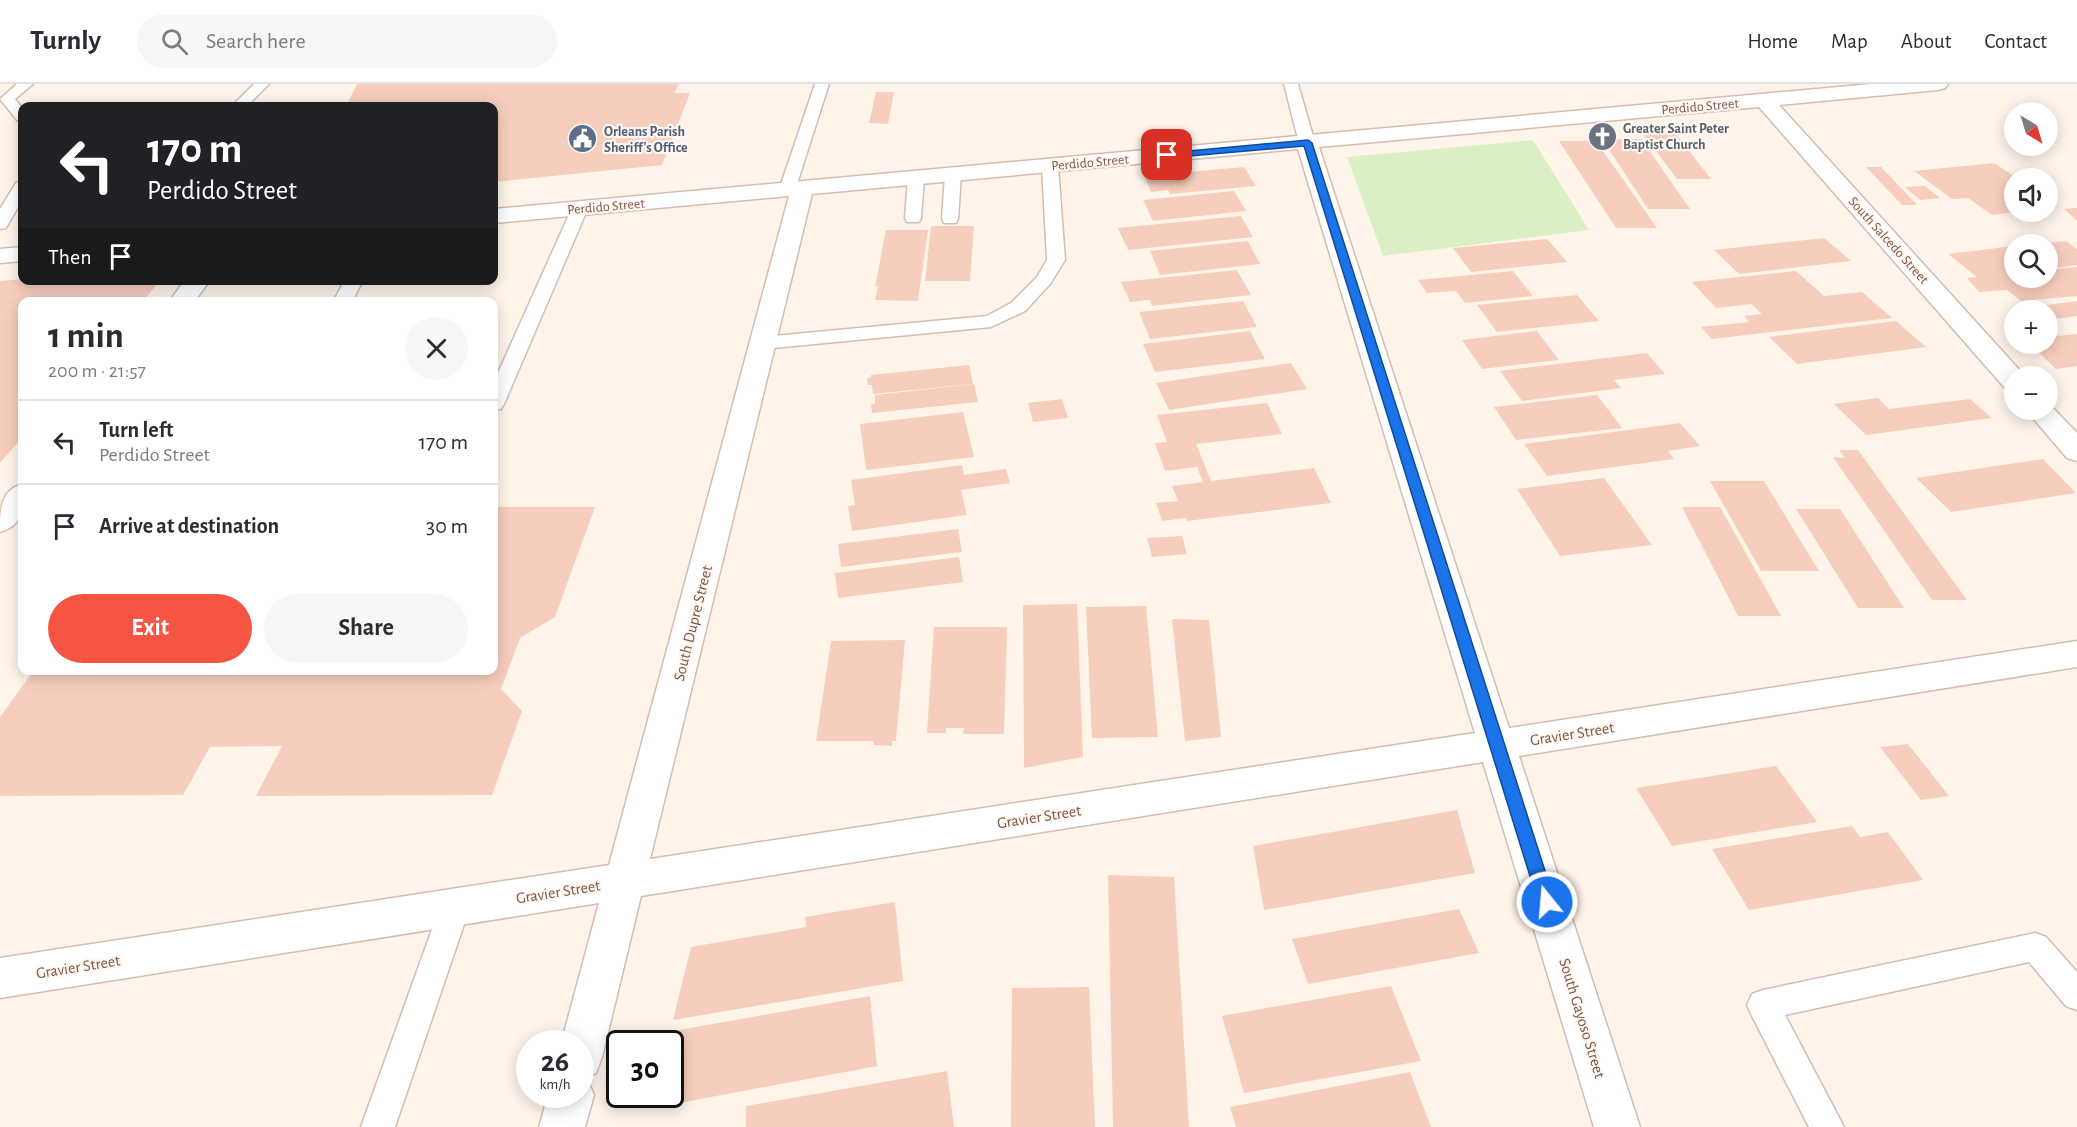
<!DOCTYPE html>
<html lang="en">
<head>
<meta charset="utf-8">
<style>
	body { margin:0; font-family:"Alegreya Sans",sans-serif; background:#f7f7f7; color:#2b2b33; height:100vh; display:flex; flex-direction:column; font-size:22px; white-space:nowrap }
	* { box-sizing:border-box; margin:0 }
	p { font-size:20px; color:#7c7c81 }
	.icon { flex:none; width:33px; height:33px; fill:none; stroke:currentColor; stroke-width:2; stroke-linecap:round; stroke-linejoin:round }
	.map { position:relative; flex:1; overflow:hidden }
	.drawer { position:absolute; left:18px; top:213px; width:480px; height:378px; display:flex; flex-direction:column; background:#fff; border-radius:12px; box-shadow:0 3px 15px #0003 }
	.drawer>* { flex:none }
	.banner { position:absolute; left:18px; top:18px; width:480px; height:183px; border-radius:12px; box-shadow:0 3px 15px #0003; background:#202124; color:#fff; overflow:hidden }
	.needle { width:39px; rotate:142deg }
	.tools { position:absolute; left:2004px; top:18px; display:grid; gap:12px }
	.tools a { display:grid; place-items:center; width:54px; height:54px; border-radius:50%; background:#fff; box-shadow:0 3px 15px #0003; font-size:30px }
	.speed { position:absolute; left:516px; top:946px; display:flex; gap:12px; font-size:30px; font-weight:700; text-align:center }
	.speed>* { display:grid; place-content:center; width:78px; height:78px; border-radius:50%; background:#fff; box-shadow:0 3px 15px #0003; line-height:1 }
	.speed small { font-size:15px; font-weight:400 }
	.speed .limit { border:3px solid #111; border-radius:9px; background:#fff; color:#111 }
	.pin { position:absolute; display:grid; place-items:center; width:51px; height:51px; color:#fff; margin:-26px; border-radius:12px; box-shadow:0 3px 9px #0006 }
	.me { position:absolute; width:66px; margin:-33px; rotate:343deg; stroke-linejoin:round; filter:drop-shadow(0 0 4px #0008) }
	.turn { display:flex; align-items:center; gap:21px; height:126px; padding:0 30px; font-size:27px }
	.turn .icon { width:78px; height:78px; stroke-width:2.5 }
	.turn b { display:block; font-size:42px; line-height:51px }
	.then { display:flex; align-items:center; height:57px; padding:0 30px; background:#0003; gap:12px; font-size:22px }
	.round { display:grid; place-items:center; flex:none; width:63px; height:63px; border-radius:32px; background:#f7f7f7 }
	.overview { display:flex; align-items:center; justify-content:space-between; height:102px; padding:0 30px }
	h1 { font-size:36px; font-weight:700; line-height:45px }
	.cta { display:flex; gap:12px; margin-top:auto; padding:12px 30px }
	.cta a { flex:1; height:69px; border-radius:36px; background:#f55542; color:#fff; font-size:24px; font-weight:700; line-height:69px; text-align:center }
	.cta a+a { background:#f7f7f7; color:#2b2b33 }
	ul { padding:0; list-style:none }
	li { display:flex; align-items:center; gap:18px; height:84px; padding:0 30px; border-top:2px solid #e1e1e2 }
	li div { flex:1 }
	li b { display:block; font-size:22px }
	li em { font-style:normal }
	header { display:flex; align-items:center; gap:36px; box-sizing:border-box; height:84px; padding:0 30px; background:#fff; border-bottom:2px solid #e1e1e2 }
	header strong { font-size:28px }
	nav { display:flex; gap:33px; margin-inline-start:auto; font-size:21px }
	.search { width:420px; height:54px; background:#f7f7f7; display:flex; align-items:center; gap:15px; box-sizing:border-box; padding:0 21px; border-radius:33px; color:#7c7c81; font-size:22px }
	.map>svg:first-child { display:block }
	.green { fill:#dbefc5 }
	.building { fill:#f7cebe }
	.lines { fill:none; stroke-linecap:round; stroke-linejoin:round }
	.lane-casing { stroke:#d5bcb0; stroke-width:3 }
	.street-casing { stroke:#d5bcb0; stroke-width:3 }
	.lane { fill:#fff; fill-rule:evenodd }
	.street { fill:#fff; fill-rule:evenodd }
	.route { fill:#1a73e8; stroke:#114b97; stroke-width:1.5 }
	.labels { text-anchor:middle; stroke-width:4.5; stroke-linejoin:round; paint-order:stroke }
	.far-street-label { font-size:14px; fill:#7e5549; stroke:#fff8f2 }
	.far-worship-label { font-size:14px; font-weight:bold; fill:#5b616d; stroke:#fff8f2; text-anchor:start }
	.far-service-label { font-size:14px; font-weight:bold; fill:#4e5e75; stroke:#fff8f2; text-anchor:start }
	.street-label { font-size:16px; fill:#7e5549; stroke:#fff8f2 }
</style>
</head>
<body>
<header>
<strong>Turnly</strong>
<div class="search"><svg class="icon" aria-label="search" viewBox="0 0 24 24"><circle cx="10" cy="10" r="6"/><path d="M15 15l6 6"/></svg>Search here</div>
<nav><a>Home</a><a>Map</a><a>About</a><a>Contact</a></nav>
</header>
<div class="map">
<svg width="2077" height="1043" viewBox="0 0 2077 1043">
	<rect width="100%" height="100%" fill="#fff4ea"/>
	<!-- green -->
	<path class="green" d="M1533,56L1589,146L1383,172L1347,73Z"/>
	<!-- building -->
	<path class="building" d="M357,0H679L674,9H690L662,81L494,98V22H346Z
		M876,8H894L888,40L869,39Z
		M1643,50H1676L1711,95H1677Z
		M1602,55H1641L1690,125H1648Z
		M1559,57H1596L1657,144H1616Z
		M1994,79L2017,94H2014V108L2003,110L2014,118V128L1992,131L1968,114L1952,115L1914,87Z
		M1244,83L1256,102L1170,110L1168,106L1151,108L1144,92Z
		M1866,83H1881L1917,121H1902Z
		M1925,102L1940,114L1920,116L1905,103Z
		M1234,107L1246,127L1153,137L1143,116Z
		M2077,124V137L2064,125Z
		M1241,132L1253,153L1128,166L1118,144Z
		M931,142H974L970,197H925Z
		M886,146H928L918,217L875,216L878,202L875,203Z
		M1824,154L1851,177L1739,190L1714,166Z
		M1547,155L1567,178L1471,188L1453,164Z
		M1248,157L1260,180L1160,191L1150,167Z
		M2066,157L2077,165V181L2048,185V159Z
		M2014,162V188L2003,190L2014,189V194H2048V186L2077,183V212L2021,217L2007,206L1979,208L1967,194L1977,193L1948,170Z
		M1237,186L1251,211L1152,222L1150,216L1130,218L1121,198Z
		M1513,187L1533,212L1465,219L1456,207L1427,209L1418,196Z
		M1796,187L1824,212L1862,208L1892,234L1712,255L1701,243L1749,238L1744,232L1762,230L1751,220L1716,224L1692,198Z
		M22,195L161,196L142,218H22V354L0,379V197Z
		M1577,211L1599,237L1497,248L1477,221Z
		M1243,217L1257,243L1150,255L1139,228Z
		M2077,217V232L2048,236V226H2014V229L2010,226Z
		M1896,237L1926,263L1797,280L1769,253Z
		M1250,247L1265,275L1155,288L1143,260Z
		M1537,247L1559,276L1482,285L1462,256Z
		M2077,250V282L2056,285L2030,260H2048V253Z
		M1647,269L1665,290L1614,296L1621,304L1522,317L1500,287Z
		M1291,279L1307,305L1169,326L1156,299Z
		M969,281L973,300L873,310L872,301H868L867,294L871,293V291Z
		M974,300L978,318L872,329L871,320H875V311Z
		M1597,311L1622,344L1516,356L1494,323Z
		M1878,314L1889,325L1970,315L1992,334L1866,351L1834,320Z
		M1062,315L1068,334L1033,338L1028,319Z
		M1267,319L1282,350L1196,360L1211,397L1314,384L1331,419L1187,437L1186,434L1162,437L1156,419L1178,417L1172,402L1203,398L1197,383L1165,387L1155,359L1167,358L1157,331Z
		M963,328L974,373L866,386L860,340Z
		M1680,339L1700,362L1668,367L1674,375L1547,392L1524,360Z
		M1839,366H1858L1967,516H1932L1833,373L1845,374Z
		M2043,375L2076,409L1951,428L1916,394Z
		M962,381L964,391L1006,385L1010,399L961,406L967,431L852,447L848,422L855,421L851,396Z
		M1604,394L1652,461L1560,472L1517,405Z
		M1710,397H1764L1819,487H1761Z
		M494,423H595L555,533L520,554L501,605L522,627L492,711L256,712L282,662L210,663L183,711L0,712V633L34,586H494Z
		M1682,423H1720L1781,532H1738Z
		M1796,425H1840L1904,524H1858Z
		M958,445L962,468L841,483L838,460Z
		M1182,452L1187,470L1152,473L1147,454Z
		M959,473L963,498L838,514L835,489Z
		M1077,520L1083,673L1024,684L1023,521Z
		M1146,522L1158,653L1092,654L1086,523Z
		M1172,535L1209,536L1221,653L1185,657Z
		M934,543H1007L1004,650H963L964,644H946V649H927Z
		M905,556L896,657H892V662L874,661V657H816L831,557Z
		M1908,660L1949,712L1921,716L1880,663Z
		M1776,682L1817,738L1672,762L1636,704Z
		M1457,726L1475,789L1264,826L1253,762Z
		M1852,742L1860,753L1888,748L1923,796L1749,826L1712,765Z
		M1108,791L1174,793L1189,1043H1113Z
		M895,818L903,897L673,936L691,863L806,843L805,833Z
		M1459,825L1479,869L1308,900L1292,855Z
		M1391,902L1421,977L1244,1009L1222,932Z
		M1089,903L1095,1043H1011L1012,904Z
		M870,912L877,982L679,1019V946Z
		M947,987L954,1043H746V1022Z
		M1410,988L1431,1043H1236L1230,1023Z"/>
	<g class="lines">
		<defs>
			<path id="lane" d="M17,0H33L15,15L22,24V38L17,36L0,15Z
				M254,0H269L247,22H232Z
				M815,0H829L795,106L793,109H781L779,106Z
				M1284,0H1298L1315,59L1313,62H1301L1299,59Z
				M1050,77L1058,82L1065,176L1050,200L1025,227L991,243L763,265L756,263L753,259L756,255L763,253L987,232L1011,219L1037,193L1047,176L1042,82Z
				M953,86L961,91L958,135L956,139H944L942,135L945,91Z
				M916,89L924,94L921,134L919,138H907L905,134L908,94Z
				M22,97V116L6,144L0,145V125L16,99Z
				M580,119L588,124L504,320L501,325L494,326V298L572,124Z
				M345,196H363L352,218H333Z
				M455,810L465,813L470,823L395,1043H361L440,823L445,813Z
				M2035,849L2046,853L2077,888V926L2066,922L2029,878L1785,931L1844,1043H1809L1752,932L1747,921L1752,910L1763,906Z"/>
			<path id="street" d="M1872,0H1948L1945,4L1938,6L1779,21L2024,291L2014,292V305L2004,303L1759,23L1319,63L1509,644L2077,557V583L1519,672L1640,1043H1594L1483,678L641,812L602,973L596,989L584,994L587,995L594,1011L585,1043H539L548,1011H580V960H561L599,819L0,914V874L609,781L789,112L494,139V125ZM1298,65L1475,649L650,775L812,110Z
				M22,163V177L0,179V165Z
				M185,196H210L194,218H169Z
				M2048,319L2077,349V377L2067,374L2026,326H2048Z
				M22,400C24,422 25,441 0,448C0,425 0,407 22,400Z"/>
		</defs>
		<!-- lane casing -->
		<use href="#lane" class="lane-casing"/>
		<!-- street casing -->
		<use href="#street" class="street-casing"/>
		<!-- lane -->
		<use href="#lane" class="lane"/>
		<!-- street -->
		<use href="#street" class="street"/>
	</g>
	<!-- route -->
	<path class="route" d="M1308,56L1312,59L1555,818L1553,823L1547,826L1541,823L1538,818L1304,62L1167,74L1162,71L1167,69Z"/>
	<!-- icons -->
	<defs>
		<symbol id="church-disc" viewBox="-11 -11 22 22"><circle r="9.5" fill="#6b7280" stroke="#fff8f2"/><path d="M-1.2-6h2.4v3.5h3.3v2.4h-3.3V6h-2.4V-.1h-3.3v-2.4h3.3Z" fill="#fff"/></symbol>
		<symbol id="civic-disc" viewBox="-11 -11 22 22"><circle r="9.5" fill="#5c6f8a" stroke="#fff8f2"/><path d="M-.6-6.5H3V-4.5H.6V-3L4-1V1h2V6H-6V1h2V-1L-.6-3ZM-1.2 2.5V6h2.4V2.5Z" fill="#fff"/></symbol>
	</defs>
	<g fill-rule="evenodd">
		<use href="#church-disc" x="1586" y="36" width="33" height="33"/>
		<use href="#civic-disc" x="566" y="38" width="33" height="33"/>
	</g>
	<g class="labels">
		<!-- far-street labels -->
		<g class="far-street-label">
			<text transform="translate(1700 22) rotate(-5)" y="5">Perdido Street</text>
			<text transform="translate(1090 78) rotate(-5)" y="5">Perdido Street</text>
			<text transform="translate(606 122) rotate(-5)" y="5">Perdido Street</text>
			<text transform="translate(1889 156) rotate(48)" y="5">South Salcedo Street</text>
		</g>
		<!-- far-worship labels -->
		<g class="far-worship-label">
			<text x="1623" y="49">Greater Saint Peter<tspan x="1623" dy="16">Baptist Church</tspan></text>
		</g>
		<!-- far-service labels -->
		<g class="far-service-label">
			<text x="604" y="52">Orleans Parish<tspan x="604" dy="16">Sheriff's Office</tspan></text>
		</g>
		<!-- street labels -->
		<g class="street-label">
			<text transform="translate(692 539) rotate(-76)" y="6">South Dupre Street</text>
			<text transform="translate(1572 649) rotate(-9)" y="6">Gravier Street</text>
			<text transform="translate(1039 732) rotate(-9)" y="6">Gravier Street</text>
			<text transform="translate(558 807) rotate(-9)" y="6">Gravier Street</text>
			<text transform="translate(78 882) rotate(-9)" y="6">Gravier Street</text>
			<text transform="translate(1583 934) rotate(73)" y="6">South Gayoso Street</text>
		</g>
	</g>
</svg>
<div class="tools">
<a><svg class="needle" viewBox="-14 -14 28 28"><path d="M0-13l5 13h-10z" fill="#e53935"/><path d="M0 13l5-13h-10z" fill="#7c7c81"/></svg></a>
<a><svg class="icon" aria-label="sound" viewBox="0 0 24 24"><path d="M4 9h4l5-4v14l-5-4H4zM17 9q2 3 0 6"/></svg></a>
<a><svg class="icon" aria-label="search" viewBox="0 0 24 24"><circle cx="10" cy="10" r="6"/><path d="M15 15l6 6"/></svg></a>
<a>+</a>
<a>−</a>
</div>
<div class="speed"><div>26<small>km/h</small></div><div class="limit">30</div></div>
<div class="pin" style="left:1167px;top:71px;background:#d93025"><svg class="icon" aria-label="arrive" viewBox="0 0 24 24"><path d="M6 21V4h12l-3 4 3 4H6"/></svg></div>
<svg class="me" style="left:1547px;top:818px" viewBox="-20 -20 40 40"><circle r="17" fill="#1a73e8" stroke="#fff" stroke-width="3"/><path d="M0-11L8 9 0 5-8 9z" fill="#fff"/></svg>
<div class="banner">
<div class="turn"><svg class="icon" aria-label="left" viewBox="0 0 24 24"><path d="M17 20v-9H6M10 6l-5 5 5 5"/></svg><div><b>170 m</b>Perdido Street</div></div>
<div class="then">Then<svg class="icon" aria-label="arrive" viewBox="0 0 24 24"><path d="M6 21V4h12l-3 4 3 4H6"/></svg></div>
</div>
<section class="drawer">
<div class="overview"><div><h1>1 min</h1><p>200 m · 21:57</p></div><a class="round"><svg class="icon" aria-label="close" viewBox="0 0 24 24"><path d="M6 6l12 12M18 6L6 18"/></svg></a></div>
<ul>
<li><svg class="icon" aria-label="left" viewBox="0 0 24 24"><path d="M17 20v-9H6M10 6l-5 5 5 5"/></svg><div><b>Turn left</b><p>Perdido Street</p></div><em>170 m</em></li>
<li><svg class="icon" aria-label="arrive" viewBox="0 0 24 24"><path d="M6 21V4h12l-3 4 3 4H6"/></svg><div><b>Arrive at destination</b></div><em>30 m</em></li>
</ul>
<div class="cta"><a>Exit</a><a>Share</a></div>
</section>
</div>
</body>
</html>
